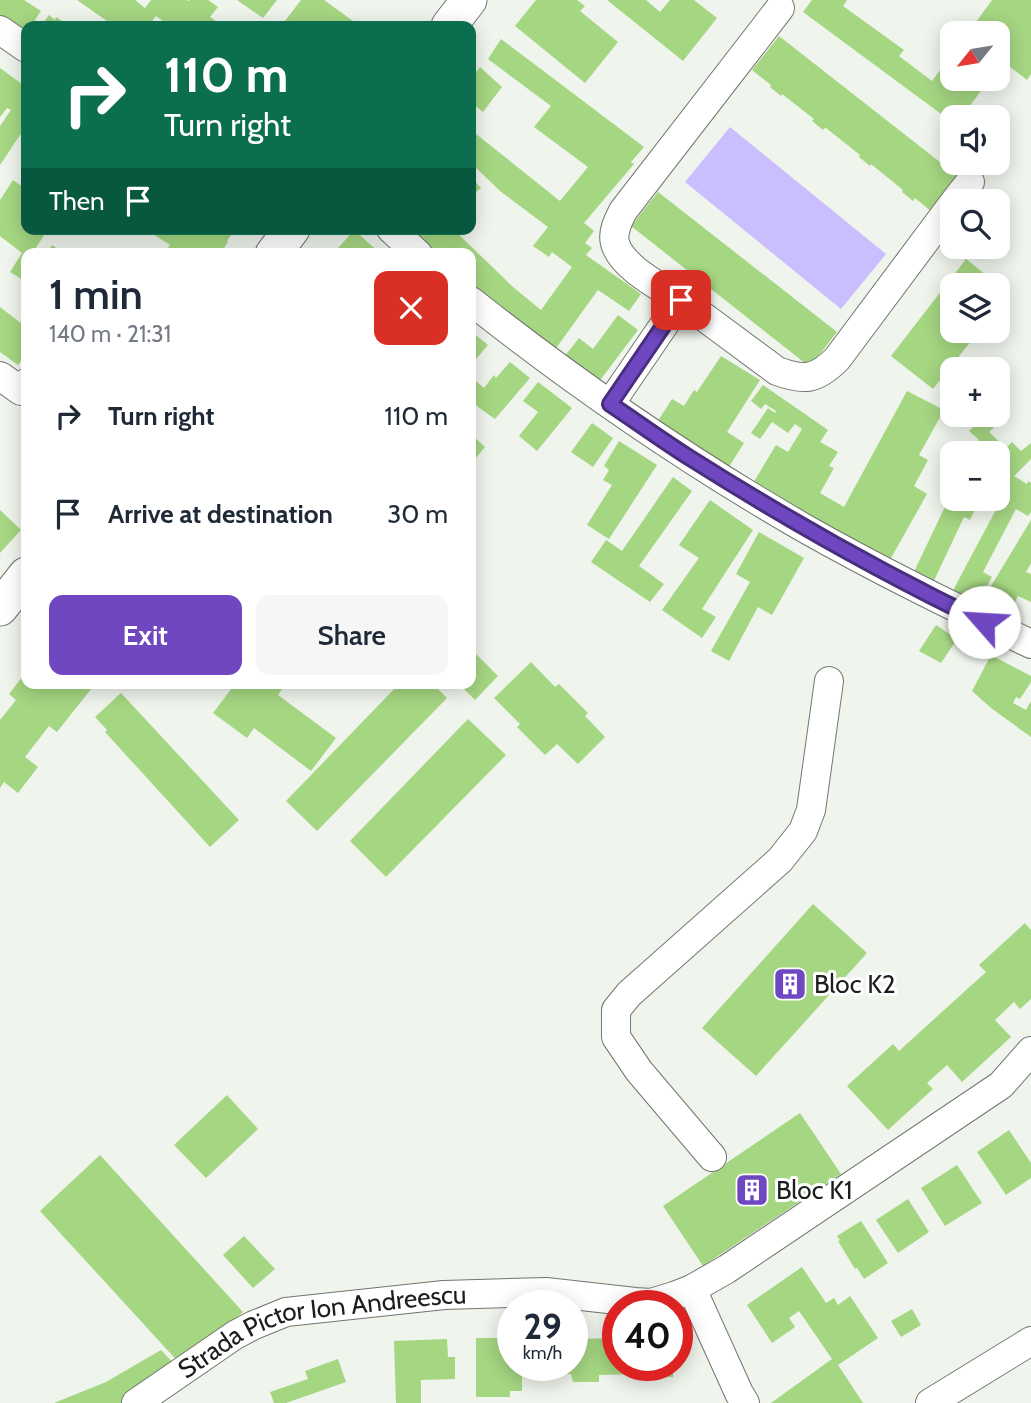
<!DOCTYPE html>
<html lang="en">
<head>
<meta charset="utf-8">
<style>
	body { margin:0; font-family:Cabin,sans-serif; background:#f6f6f7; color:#1f2937; height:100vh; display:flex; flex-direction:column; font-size:26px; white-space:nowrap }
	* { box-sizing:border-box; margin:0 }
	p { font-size:23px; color:#747a83 }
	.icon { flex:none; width:38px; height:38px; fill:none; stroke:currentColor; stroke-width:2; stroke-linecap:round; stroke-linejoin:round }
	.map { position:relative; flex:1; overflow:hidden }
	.side { position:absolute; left:21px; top:248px; width:455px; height:441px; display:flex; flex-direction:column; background:#fff; border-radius:14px; box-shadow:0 4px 18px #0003 }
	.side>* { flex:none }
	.banner { position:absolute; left:21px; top:21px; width:455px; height:214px; border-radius:14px; box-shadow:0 4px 18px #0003; background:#0b6e4f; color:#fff; overflow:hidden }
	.needle { width:46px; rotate:240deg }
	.tools { position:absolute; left:940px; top:21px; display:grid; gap:14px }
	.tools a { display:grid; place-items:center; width:70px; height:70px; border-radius:14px; background:#fff; box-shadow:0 4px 18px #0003; font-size:35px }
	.speed { position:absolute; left:497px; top:1290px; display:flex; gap:14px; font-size:35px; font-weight:700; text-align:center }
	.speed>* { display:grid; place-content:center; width:91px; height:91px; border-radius:50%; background:#fff; box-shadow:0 4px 18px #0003; line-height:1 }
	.speed small { font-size:18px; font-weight:400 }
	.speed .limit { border:10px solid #d22; background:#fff; color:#111 }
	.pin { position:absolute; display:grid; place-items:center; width:60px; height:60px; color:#fff; margin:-30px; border-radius:14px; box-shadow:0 4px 10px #0006 }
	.me { position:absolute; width:77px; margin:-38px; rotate:296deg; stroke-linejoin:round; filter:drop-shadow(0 0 5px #0008) }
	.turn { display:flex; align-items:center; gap:24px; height:147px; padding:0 28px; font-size:32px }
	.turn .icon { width:91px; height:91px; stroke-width:2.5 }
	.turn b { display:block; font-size:49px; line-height:60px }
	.then { display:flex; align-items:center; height:66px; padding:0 28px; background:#0003; gap:14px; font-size:26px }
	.round { display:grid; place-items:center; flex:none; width:74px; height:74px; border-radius:14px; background:#f6f6f7 }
	.head { display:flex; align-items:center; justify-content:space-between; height:119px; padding:0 28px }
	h1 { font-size:42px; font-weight:600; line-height:52px }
	.action { display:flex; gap:14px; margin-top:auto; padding:14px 28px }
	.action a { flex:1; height:80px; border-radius:14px; background:#6f48c1; color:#fff; font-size:28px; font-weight:600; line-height:80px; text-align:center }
	.action a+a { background:#f6f6f7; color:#1f2937 }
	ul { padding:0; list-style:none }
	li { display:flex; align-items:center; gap:21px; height:98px; padding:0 28px }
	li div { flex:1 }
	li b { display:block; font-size:26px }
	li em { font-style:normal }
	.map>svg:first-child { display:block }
	.green { fill:#cbbefe }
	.building { fill:#a5d682 }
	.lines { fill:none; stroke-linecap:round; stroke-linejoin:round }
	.minor-casing { stroke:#72766f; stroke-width:30 }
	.major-casing { stroke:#72766f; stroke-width:37 }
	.minor { stroke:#fff; stroke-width:28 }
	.major { stroke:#fff; stroke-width:35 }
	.route-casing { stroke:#482f7d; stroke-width:18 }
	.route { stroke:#6f48c1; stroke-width:12 }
	.labels { text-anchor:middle; stroke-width:6; stroke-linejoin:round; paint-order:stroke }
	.poi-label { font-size:26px; fill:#1c1e1b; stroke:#fff; text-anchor:start }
	.street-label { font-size:26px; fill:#1c1e1b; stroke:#fff }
</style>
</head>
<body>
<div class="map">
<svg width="1031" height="1403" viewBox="0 0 1031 1403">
	<rect width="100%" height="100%" fill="#eff4ec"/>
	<!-- green -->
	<path class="green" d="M730,127L886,254L841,309L685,182Z"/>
	<!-- building -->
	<path class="building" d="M0,0H24L41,11L31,26H26V32L0,15Z
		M77,0H135L145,8L151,0H187L189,1L190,0H208L218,7L210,17L223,26H170L156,16L148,26H114Z
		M237,0H277L263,18Z
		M301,0H324L360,26H281Z
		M536,0H577L585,6L580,11L618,42L585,83L515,26Z
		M607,0H646L660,12L670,0H694L717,18L683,61Z
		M812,0H847L843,6L904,50L899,56L932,81L952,54V79H994L991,83L988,81L962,117H952V122L803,12Z
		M992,0H1031V74L1027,80L1005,63L998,74V33H968Z
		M49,15L55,20L56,17L69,26H41Z
		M779,36L959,177L932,212L915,198L913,201L902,192L903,190L871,164L870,166L859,157L860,155L826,128H825L823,130L812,121L814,119L782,94L781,96L770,87L771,85L752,70Z
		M501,39L644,147L631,162L634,164L584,223L594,231L585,243L592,248L586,255L641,294L629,311L598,290L554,351L494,310L471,287V254H437L412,229H453L513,287L541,310L572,267L552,252L549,257L533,246L548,227L500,191L471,163V130L560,201L588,167L534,127L551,106L488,59Z
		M480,67L502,87L483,112L471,102V78Z
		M0,68L26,87V126L0,165V126L11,110L7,108L0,117Z
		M471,177L481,188L471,196Z
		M13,180L26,189V229H48L32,254H26V282L10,272L22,253L0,236V200Z
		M658,192L837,332L810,367L631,226Z
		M152,229H235L227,241L228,242L220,254H170L166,250L170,245L150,232Z
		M354,230L381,254H333Z
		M52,245L65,254H46Z
		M966,259L1009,293L998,307V285H952V331H979L933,389L891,356Z
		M0,307L26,327V355L18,365L0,352Z
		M618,315L638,330L598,383L564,357L579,338L593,349Z
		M471,331L488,345L471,365Z
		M721,356L760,380L727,432L744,443L727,470L656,424L672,399L684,406L694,390L697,392Z
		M510,362L530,378L495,419L471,402V377L484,388L494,375L496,378Z
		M538,382L572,408L537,451L519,436L538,412L523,401Z
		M763,385L828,430L820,442L838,452L829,466L834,468L820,493L844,507L907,391L944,410L919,455L928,460L914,486L927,494L886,567L752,485L776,445L788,452L802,429L795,424L788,433L772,422L760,439L751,433L768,408L775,413L776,411L765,404L761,409L751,401Z
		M984,416L995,426L989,432L1006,448L1012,442L1021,451L1031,443V459L1014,476L1027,484L1028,481L1031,483V512L1028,516L1016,509L983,572L992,577L977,605L950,596L1007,489L998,484V453H975L972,451L979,440L969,431Z
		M592,423L613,438L593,467L571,452Z
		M471,434L485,447L471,464Z
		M619,441L657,465L609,539L587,525L612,485L603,480L609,470L604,466Z
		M673,477L692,491L639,566L664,584L650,602L591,562L606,540L622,551Z
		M952,492V499H980L970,520L964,517L931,587L911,578Z
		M710,500L753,530L702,609L716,617L702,638L662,610L699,558L679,545Z
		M0,510L21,530L0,553Z
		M1031,520V563L1026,572L1031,574V602L1018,596L1004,622L977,609Z
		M759,532L804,558L772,615L758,607L729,661L711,651L750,582L736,574Z
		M936,625L957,639L941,663L919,651Z
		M471,649L498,676L475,700L459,684H471Z
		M991,655L1031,676V682L1020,699L1016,697L1013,703L1026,710L1031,701V737L991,708L972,691Z
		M531,662L555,687L559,684L588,713L585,716L605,737L578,764L557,744L545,755L517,727L520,724L494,698Z
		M26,672V684H95L57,732L49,726L25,757L38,767L18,793L4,782L0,788V720L16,700L9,694Z
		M235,684H285L278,695L336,738L311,771L254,728L247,738L213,713Z
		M399,684H433L447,698L317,831L286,801Z
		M121,693L239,820L210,847L105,732L107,730L95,717Z
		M468,719L506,755L386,877L350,841Z
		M813,904L867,953L756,1076L702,1028Z
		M1025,923L1031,930V999L1020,1009L1014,1002L995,1020L1011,1037L962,1082L947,1065L927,1083L933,1089L888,1130L847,1086L893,1044L899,1051L986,972L979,965Z
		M227,1095L258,1129L206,1178L174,1145Z
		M800,1113L841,1174L703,1266L663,1206Z
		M1009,1130L1031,1163V1178L1006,1195L977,1152Z
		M100,1155L243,1312L183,1367L40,1211Z
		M957,1165L982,1203L945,1226L921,1188Z
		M908,1199L929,1232L898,1253L876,1220Z
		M861,1221L888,1263L864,1279L857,1268L855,1269L838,1241L840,1240L837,1236Z
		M244,1236L275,1269L253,1288L223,1255Z
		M802,1267L826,1303L834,1298L838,1305L850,1296L878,1338L838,1365L863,1403H771L832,1359L799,1311L789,1318L795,1327L772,1343L747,1305Z
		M912,1309L921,1325L901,1337L891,1321Z
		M476,1338H513V1365H522V1391H510V1397H476Z
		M618,1338V1365H638L639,1374L599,1375V1382H573L571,1374H549V1365H572V1339Z
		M447,1339L448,1357H455V1379L421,1380V1403H396L394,1341Z
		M161,1350L179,1369L124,1403H54L106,1382Z
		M338,1359L346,1382L286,1403H274L270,1392L308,1379L305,1371Z
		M657,1365H673V1377H657Z"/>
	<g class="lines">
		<defs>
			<g id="minor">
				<path d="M0,30L26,48"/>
				<path d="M955,201L970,182"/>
				<path d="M391,229L418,254"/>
				<path d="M681,300L777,371C804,381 816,380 837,359L952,205"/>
				<path d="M471,301C576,384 688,461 804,528C878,570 954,607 1031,644"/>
				<path d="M0,376L21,391L26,383"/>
				<path d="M610,404L681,300C661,287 621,267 615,243C612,232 618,221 623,211L780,8"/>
				<path d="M712,1157L639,1071L616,1037V1010L629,994L780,860L803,831L811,810L829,681"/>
				<path d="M692,1289L739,1393L745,1403"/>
				<path id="s1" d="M136,1403L235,1335L254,1325L286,1312L444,1295L546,1292L635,1302L651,1303L674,1296L692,1289L727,1269L1001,1085L1031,1051"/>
				<path d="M930,1403L1031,1341"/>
			</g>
			<path id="major" d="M449,26L469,0
				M273,254L292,229
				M0,608L26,575"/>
		</defs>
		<!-- minor casing -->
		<use href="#minor" class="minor-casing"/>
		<!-- major casing -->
		<use href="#major" class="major-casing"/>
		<!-- minor -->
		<use href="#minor" class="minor"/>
		<!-- major -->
		<use href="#major" class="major"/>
	</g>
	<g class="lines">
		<defs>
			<path id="route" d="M681,300L610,404C637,422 663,441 690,458C785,518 882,573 984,622"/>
		</defs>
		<!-- route casing -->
		<use href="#route" class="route-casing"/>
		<!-- route -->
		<use href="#route" class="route"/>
	</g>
	<!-- icons -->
	<defs>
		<symbol id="building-square" viewBox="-11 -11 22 22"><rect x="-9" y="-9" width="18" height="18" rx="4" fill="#6f48c1" stroke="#fff"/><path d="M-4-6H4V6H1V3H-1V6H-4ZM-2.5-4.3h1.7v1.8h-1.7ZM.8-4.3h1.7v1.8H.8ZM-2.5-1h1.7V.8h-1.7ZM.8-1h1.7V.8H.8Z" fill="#fff"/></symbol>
	</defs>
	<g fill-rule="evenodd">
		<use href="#building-square" x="771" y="965" width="38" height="38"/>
		<use href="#building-square" x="733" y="1171" width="38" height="38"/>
	</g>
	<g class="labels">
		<!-- poi labels -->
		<g class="poi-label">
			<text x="814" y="993">Bloc K2</text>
			<text x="776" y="1199">Bloc K1</text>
		</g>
		<!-- street labels -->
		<g class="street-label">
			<text dy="9" stroke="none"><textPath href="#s1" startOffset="206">Strada Pictor Ion Andreescu</textPath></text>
		</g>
	</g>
</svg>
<div class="tools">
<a><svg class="needle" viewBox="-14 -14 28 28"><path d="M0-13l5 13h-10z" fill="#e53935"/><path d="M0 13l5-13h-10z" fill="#747a83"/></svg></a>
<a><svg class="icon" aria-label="sound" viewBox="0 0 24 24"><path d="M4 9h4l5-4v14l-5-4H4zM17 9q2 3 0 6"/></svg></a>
<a><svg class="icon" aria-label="search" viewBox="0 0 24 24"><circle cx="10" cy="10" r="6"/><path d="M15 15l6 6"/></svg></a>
<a><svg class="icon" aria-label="layers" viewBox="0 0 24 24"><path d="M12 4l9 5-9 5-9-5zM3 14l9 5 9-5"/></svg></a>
<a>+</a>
<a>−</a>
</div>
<div class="speed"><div>29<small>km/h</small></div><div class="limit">40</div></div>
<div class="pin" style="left:681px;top:300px;background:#d93025"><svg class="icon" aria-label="arrive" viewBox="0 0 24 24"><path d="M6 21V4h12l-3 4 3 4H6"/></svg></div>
<svg class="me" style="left:984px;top:622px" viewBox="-20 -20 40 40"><circle r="19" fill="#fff"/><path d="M0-13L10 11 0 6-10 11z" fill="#6f48c1"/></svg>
<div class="banner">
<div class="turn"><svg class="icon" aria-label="right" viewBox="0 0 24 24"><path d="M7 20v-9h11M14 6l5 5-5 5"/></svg><div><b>110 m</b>Turn right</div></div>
<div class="then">Then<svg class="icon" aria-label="arrive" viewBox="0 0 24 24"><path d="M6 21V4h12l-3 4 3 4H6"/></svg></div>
</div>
<section class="side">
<div class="head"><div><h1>1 min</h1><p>140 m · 21:31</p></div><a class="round" style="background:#d93025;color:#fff"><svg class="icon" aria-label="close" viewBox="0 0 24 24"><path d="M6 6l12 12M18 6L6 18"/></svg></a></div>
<ul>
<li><svg class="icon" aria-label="right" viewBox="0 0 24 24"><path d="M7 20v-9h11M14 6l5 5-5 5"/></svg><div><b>Turn right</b></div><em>110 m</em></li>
<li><svg class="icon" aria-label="arrive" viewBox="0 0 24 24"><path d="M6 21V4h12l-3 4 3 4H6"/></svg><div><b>Arrive at destination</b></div><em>30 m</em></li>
</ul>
<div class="action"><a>Exit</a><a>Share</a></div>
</section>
</div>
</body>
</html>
